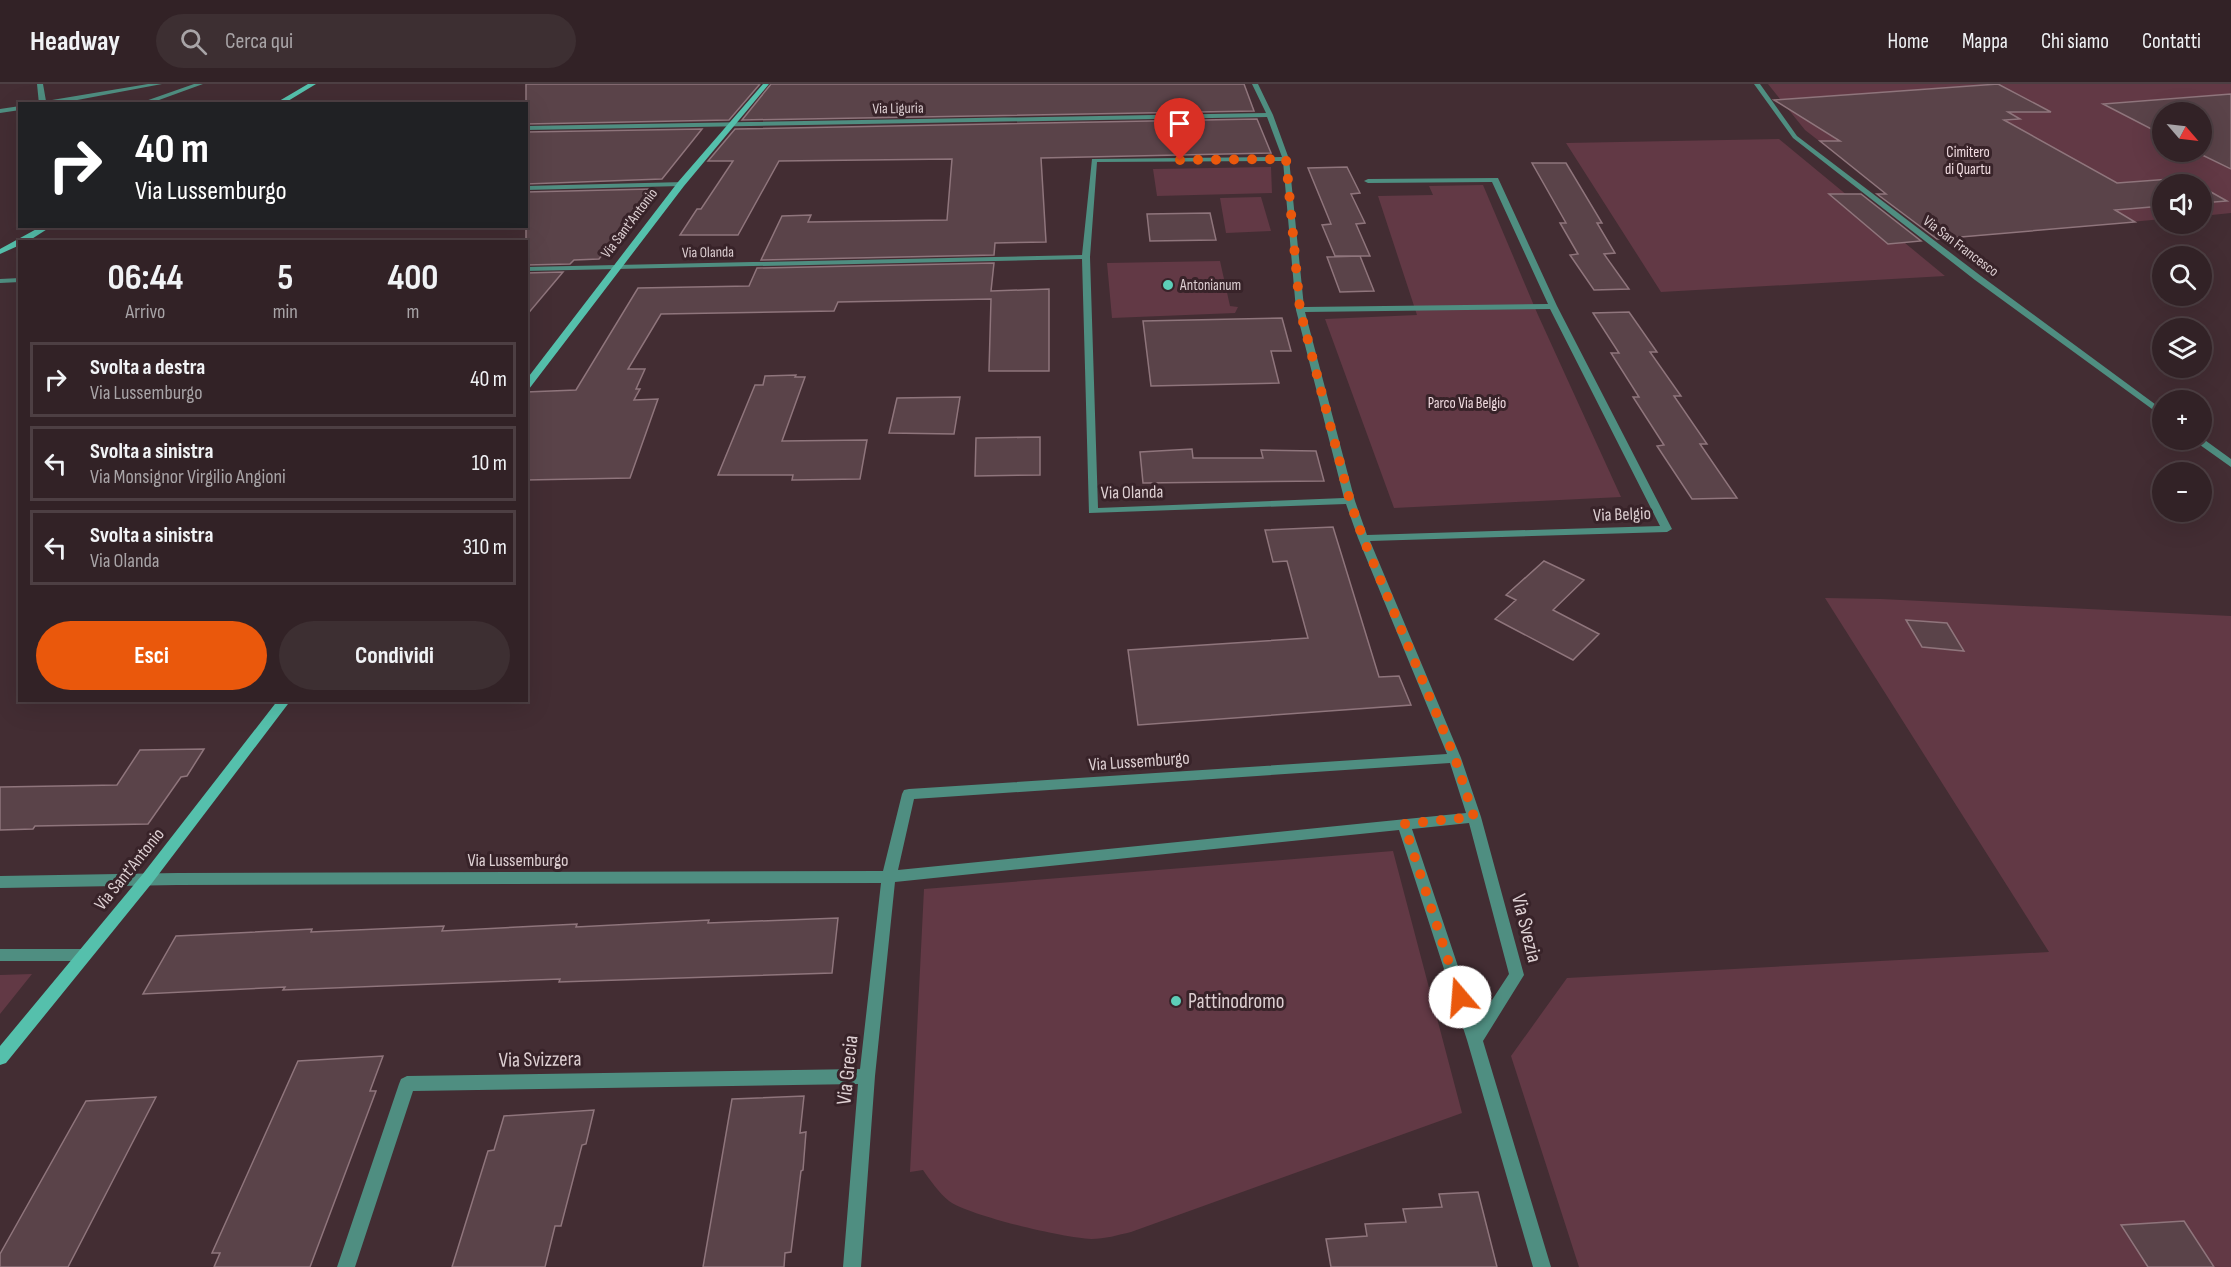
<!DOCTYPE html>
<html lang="it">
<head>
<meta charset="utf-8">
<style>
	body { margin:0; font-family:"Sofia Sans Condensed",sans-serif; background:#3d2f32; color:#f1f3f6; height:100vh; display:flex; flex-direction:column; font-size:22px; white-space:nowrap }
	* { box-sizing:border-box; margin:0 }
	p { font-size:20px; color:#a8a4a7 }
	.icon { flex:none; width:33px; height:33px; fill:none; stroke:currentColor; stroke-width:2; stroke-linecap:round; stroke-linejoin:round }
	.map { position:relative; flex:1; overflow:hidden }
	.drawer { position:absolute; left:18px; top:156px; width:510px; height:462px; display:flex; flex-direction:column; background:#322226; border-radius:0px; box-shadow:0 6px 24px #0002,0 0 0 2px #4d3f43 }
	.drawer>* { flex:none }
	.top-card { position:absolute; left:18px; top:18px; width:510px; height:126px; border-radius:0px; box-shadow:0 6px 24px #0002,0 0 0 2px #4d3f43; background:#202124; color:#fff; overflow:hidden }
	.needle { width:39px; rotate:118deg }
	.controls { position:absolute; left:2152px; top:18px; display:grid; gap:12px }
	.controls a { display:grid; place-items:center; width:60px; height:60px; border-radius:50%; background:#322226; box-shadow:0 6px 24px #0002,0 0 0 2px #4d3f43; font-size:30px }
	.pin { position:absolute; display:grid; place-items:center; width:51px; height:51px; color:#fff; margin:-62px -26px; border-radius:50% 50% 50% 0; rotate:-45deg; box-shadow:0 0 6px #0007 }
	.pin .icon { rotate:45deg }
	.me { position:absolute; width:66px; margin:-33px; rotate:342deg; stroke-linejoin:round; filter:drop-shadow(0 0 4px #0008) }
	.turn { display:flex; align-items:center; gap:21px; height:126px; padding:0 18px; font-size:27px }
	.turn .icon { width:78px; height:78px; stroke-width:2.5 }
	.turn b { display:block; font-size:42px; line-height:51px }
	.eta { display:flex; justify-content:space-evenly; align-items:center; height:102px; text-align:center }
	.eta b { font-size:36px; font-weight:700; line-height:42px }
	.primary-button { display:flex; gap:12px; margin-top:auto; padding:12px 18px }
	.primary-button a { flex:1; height:69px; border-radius:36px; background:#ea580c; color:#fff; font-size:24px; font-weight:700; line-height:69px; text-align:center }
	.primary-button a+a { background:#3d2f32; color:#f1f3f6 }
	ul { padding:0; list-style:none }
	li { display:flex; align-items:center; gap:18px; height:75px; margin:0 12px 9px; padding:0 6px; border:3px solid #4d3f43; border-radius:0px }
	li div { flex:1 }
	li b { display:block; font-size:22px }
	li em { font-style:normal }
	header { display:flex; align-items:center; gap:36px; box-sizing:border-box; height:84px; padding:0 30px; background:#322226; border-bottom:2px solid #4d3f43 }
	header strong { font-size:28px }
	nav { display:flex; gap:33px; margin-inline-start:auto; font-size:21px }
	.search { width:420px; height:54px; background:#3d2f32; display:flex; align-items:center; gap:15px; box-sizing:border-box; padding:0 21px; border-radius:33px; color:#a8a4a7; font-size:22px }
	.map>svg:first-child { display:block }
	.green { fill:#623945; fill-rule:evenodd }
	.building { fill:#5a4349; stroke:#8f757c; stroke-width:1.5 }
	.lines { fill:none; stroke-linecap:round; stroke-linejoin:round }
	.street { fill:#4f8e81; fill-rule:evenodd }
	.secondary { fill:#55c0ac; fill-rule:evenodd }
	.route { stroke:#ea580c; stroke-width:10; stroke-dasharray:0 18 }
	.poi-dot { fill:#5dceb8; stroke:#382329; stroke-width:2 }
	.labels { text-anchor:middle; stroke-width:6; stroke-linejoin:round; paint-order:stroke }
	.far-street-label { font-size:15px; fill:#ddcfd2; stroke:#382329 }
	.far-park-label { font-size:15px; fill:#f1dce1; stroke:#382329 }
	.far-poi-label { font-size:15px; fill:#ddcfd2; stroke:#382329; text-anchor:start }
	.street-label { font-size:18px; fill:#ddcfd2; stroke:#382329 }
	.near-street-label { font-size:21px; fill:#ddcfd2; stroke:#382329 }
	.near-poi-label { font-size:21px; fill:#ddcfd2; stroke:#382329; text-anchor:start }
</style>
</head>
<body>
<header>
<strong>Headway</strong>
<div class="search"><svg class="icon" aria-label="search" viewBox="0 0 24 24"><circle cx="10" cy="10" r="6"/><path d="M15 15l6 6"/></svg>Cerca qui</div>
<nav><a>Home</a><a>Mappa</a><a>Chi siamo</a><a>Contatti</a></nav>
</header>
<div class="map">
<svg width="2231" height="1183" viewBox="0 0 2231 1183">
	<rect width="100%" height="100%" fill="#432d33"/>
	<!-- green -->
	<path class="green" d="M1768,0H2231V129L2202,132V100H2163V135L1945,155L1805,46ZM2163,28H2202V68H2163Z
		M1779,55L1945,192L1661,208L1566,59Z
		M1271,83L1272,109L1157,112L1153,85Z
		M1483,101L1538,231L1621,413L1394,424L1325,235L1417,231L1378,112L1433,111L1429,102Z
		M1261,113L1271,147L1226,149L1220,114Z
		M1220,177L1230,222L1238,223L1235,229L1112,234L1107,179Z
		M1825,514L1881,515L2231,532V1183H1579L1511,972L1567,894L2049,868Z
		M1393,767L1462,1029L1131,1148C1118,1151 1105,1155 1091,1155C1064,1154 970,1132 949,1117C939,1109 930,1096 923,1086L910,1088L924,805Z
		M32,890L0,930V891Z"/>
	<!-- building -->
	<path class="building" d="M526,0H760L729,36L526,40Z
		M771,0H1244L1254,27L742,36Z
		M1998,0L2051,28H2008L2020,35L2004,36L2117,99L2184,94L2197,100H2163V122L2115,126L2135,138L1937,155L1877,110H1886L1820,57H1840L1774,16Z
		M2231,10V85L2196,68H2202V28H2163V51L2103,20Z
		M1257,35L1271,69L1041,74L1046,158L995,159L994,171L761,176L782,132L811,131L808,138L947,136L952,75L779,77L738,151H680L697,125H701L733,77H708L735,45Z
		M702,45L662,95L526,100V48Z
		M1532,79H1566L1602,139H1597L1615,169L1604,170L1629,205L1594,206L1570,171L1578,170L1560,139H1566Z
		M1347,83L1360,109L1351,110L1365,139L1356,140L1370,172H1335L1322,141L1331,140L1308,84Z
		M2202,103L2227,117L2202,119Z
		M650,105L638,126L599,175L574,176L570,180L526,181V108Z
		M1829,110H1861L1921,157L1888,160Z
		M1210,129L1216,156L1150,157L1147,130Z
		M1360,172L1374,207L1340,208L1327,173Z
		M994,179L991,207L1049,205V287H989L991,215L838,218L834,227L661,230L628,285H645L636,305H640L634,316L658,315L630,394L526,396V308L576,306L638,204L749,202L757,184Z
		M563,188L526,232V189Z
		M1629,228L1657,268H1650L1681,312H1674L1707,360H1700L1737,414L1692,415L1657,362L1664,361L1633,313H1639L1611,269H1619L1593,229Z
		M1282,234L1291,267H1271L1279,299L1151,302L1143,237Z
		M796,291L795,293H805L782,357L867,356L860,395L792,396L793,391H718L755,301H763L765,292Z
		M960,313L954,350L889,349L897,314Z
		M1040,353V391L975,392L976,354Z
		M1192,365L1193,374H1263L1261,366L1316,367L1324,397L1143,399L1140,368Z
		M1333,443L1379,593L1399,592L1411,621L1138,641L1128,566L1308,554L1287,477L1273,478L1265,446Z
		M1544,477L1584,496L1553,526L1599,550L1573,576L1495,535L1516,516L1506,511Z
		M1906,536L1947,539L1964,567L1922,563Z
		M204,665L187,692L181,693L148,740L35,742L33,745L0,746V703L117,701L140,666Z
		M838,834L832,889L559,898L560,895L283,906L285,903L143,910L176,852L312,845L311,848L444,842L442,847L577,840L576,843L709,836L708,839Z
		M383,972L370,1007H376L310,1183H214L220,1169H212L298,977Z
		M804,1012L800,1049L806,1048L803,1086L801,1087L791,1168L785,1169L784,1183H703L732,1015Z
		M156,1013L68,1183H0V1170L86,1017Z
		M594,1026L586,1060L582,1061L561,1142H555L545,1183H452L488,1067L494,1066L504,1032Z
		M1478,1108L1497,1183H1331L1326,1155L1367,1152L1365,1140L1406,1138L1403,1125L1442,1123L1439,1110Z
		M2184,1137L2214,1183H2148L2121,1141Z"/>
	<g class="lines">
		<!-- street -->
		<path class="street" d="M37,0H43L46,17L148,0H162L56,20H39Z
			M194,0H203L148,20H137Z
			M1252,0H1258L1273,31L1289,75L1304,223L1548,220L1492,98L1368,99L1364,97L1368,95L1498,94L1557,222L1672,445L1667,448L1370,457L1461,674L1481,733L1524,891L1483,957L1551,1183H1533L1467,956L1399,746L895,798L875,992L861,1183H843L858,1000L413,1007L355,1183H337L399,1000L401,995L407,992L860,985L881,799L177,801L0,804V792L177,789L883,787L902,710L904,706L909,705L1447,670L1358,454L1346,420L1089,429L1082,175L526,187V183L1082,171L1092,75L1282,73L1267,33L526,46V42L1266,29ZM1283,77L1296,226L1344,414L1098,424L1090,173L1097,78ZM1550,225L1660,442L1367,451L1355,417L1305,228ZM1450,679L1466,729L898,786L914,715ZM1469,739L1509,890L1477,939L1412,745Z
			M1754,0H1760L1797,52L1981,192L2163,326V333L1975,196L1793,54Z
			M20,22V26L0,29V25Z
			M684,98V102H681L526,106V102Z
			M20,194V198L0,199V195Z
			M2202,354L2231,375V383L2193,356Z
			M0,865H84L89,866L91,871L89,876L84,877H0Z"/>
		<!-- secondary -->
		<path class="secondary" d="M308,0H316L283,20H274Z
			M763,0H769L684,102L529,305L526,306V296L678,98Z
			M42,142H52L27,158H20V161L0,170V165Z
			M278,616H291L152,799L6,979L0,981V962L142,791Z"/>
	</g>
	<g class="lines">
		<!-- route -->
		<path class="route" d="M1180,76L1286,75L1300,226L1350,417L1363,454L1455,674L1474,733L1404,740L1460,913"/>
	</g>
	<!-- markers -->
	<g class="poi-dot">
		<circle cx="1168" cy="201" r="6"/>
		<circle cx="1176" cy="917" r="6"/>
	</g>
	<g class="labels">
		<!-- far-street labels -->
		<g class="far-street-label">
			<text transform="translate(898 24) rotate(-1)" y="5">Via Liguria</text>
			<text transform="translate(629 139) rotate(-53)" y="5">Via Sant'Antonio</text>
			<text transform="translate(1961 162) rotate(37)" y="5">Via San Francesco</text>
			<text transform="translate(708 168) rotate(-1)" y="5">Via Olanda</text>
		</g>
		<!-- far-park labels -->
		<g class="far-park-label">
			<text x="1968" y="73">Cimitero<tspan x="1968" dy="17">di Quartu</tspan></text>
			<text x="1467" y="324">Parco Via Belgio</text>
		</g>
		<!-- far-poi labels -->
		<g class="far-poi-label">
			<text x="1180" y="206">Antonianum</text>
		</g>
		<!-- street labels -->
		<g class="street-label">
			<text transform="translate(1132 408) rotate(-1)" y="6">Via Olanda</text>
			<text transform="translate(1622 430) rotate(-2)" y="6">Via Belgio</text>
			<text transform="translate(1139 677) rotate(-4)" y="6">Via Lussemburgo</text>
			<text x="518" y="782">Via Lussemburgo</text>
			<text transform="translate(129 785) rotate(-51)" y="6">Via Sant'Antonio</text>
		</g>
		<!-- near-street labels -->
		<g class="near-street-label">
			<text transform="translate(1527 844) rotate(76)" y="7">Via Svezia</text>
			<text transform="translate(540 975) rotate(-1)" y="7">Via Svizzera</text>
			<text transform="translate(847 986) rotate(-84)" y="7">Via Grecia</text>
		</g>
		<!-- near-poi labels -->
		<g class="near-poi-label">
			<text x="1188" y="924">Pattinodromo</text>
		</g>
	</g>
</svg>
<div class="controls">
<a><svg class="needle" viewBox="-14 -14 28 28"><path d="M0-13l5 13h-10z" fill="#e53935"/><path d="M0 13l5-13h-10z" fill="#a8a4a7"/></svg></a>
<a><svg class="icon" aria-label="sound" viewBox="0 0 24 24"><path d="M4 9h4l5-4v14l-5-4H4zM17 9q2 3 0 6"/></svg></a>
<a><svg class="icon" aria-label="search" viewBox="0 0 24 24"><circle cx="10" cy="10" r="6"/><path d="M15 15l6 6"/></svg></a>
<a><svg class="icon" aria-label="layers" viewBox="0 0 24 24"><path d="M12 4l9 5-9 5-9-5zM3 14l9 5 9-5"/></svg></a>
<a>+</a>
<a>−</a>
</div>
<div class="pin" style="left:1180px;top:76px;background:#d93025"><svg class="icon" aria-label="arrive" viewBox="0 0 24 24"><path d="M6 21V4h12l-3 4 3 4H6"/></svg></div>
<svg class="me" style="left:1460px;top:913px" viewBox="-20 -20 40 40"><circle r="19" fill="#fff"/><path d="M0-13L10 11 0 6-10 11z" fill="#ea580c"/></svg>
<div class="top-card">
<div class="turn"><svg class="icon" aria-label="right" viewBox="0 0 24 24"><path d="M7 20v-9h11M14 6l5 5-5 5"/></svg><div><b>40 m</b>Via Lussemburgo</div></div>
</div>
<section class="drawer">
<div class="eta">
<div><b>06:44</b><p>Arrivo</p></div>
<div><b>5</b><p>min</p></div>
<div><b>400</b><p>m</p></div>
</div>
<ul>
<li><svg class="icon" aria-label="right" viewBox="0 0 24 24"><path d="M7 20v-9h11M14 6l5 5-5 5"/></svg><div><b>Svolta a destra</b><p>Via Lussemburgo</p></div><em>40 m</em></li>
<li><svg class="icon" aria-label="left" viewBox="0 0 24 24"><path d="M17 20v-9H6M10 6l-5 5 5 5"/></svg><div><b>Svolta a sinistra</b><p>Via Monsignor Virgilio Angioni</p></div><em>10 m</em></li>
<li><svg class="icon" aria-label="left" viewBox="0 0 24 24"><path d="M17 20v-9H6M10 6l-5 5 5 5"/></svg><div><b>Svolta a sinistra</b><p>Via Olanda</p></div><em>310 m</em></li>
</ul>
<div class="primary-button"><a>Esci</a><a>Condividi</a></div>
</section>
</div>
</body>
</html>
